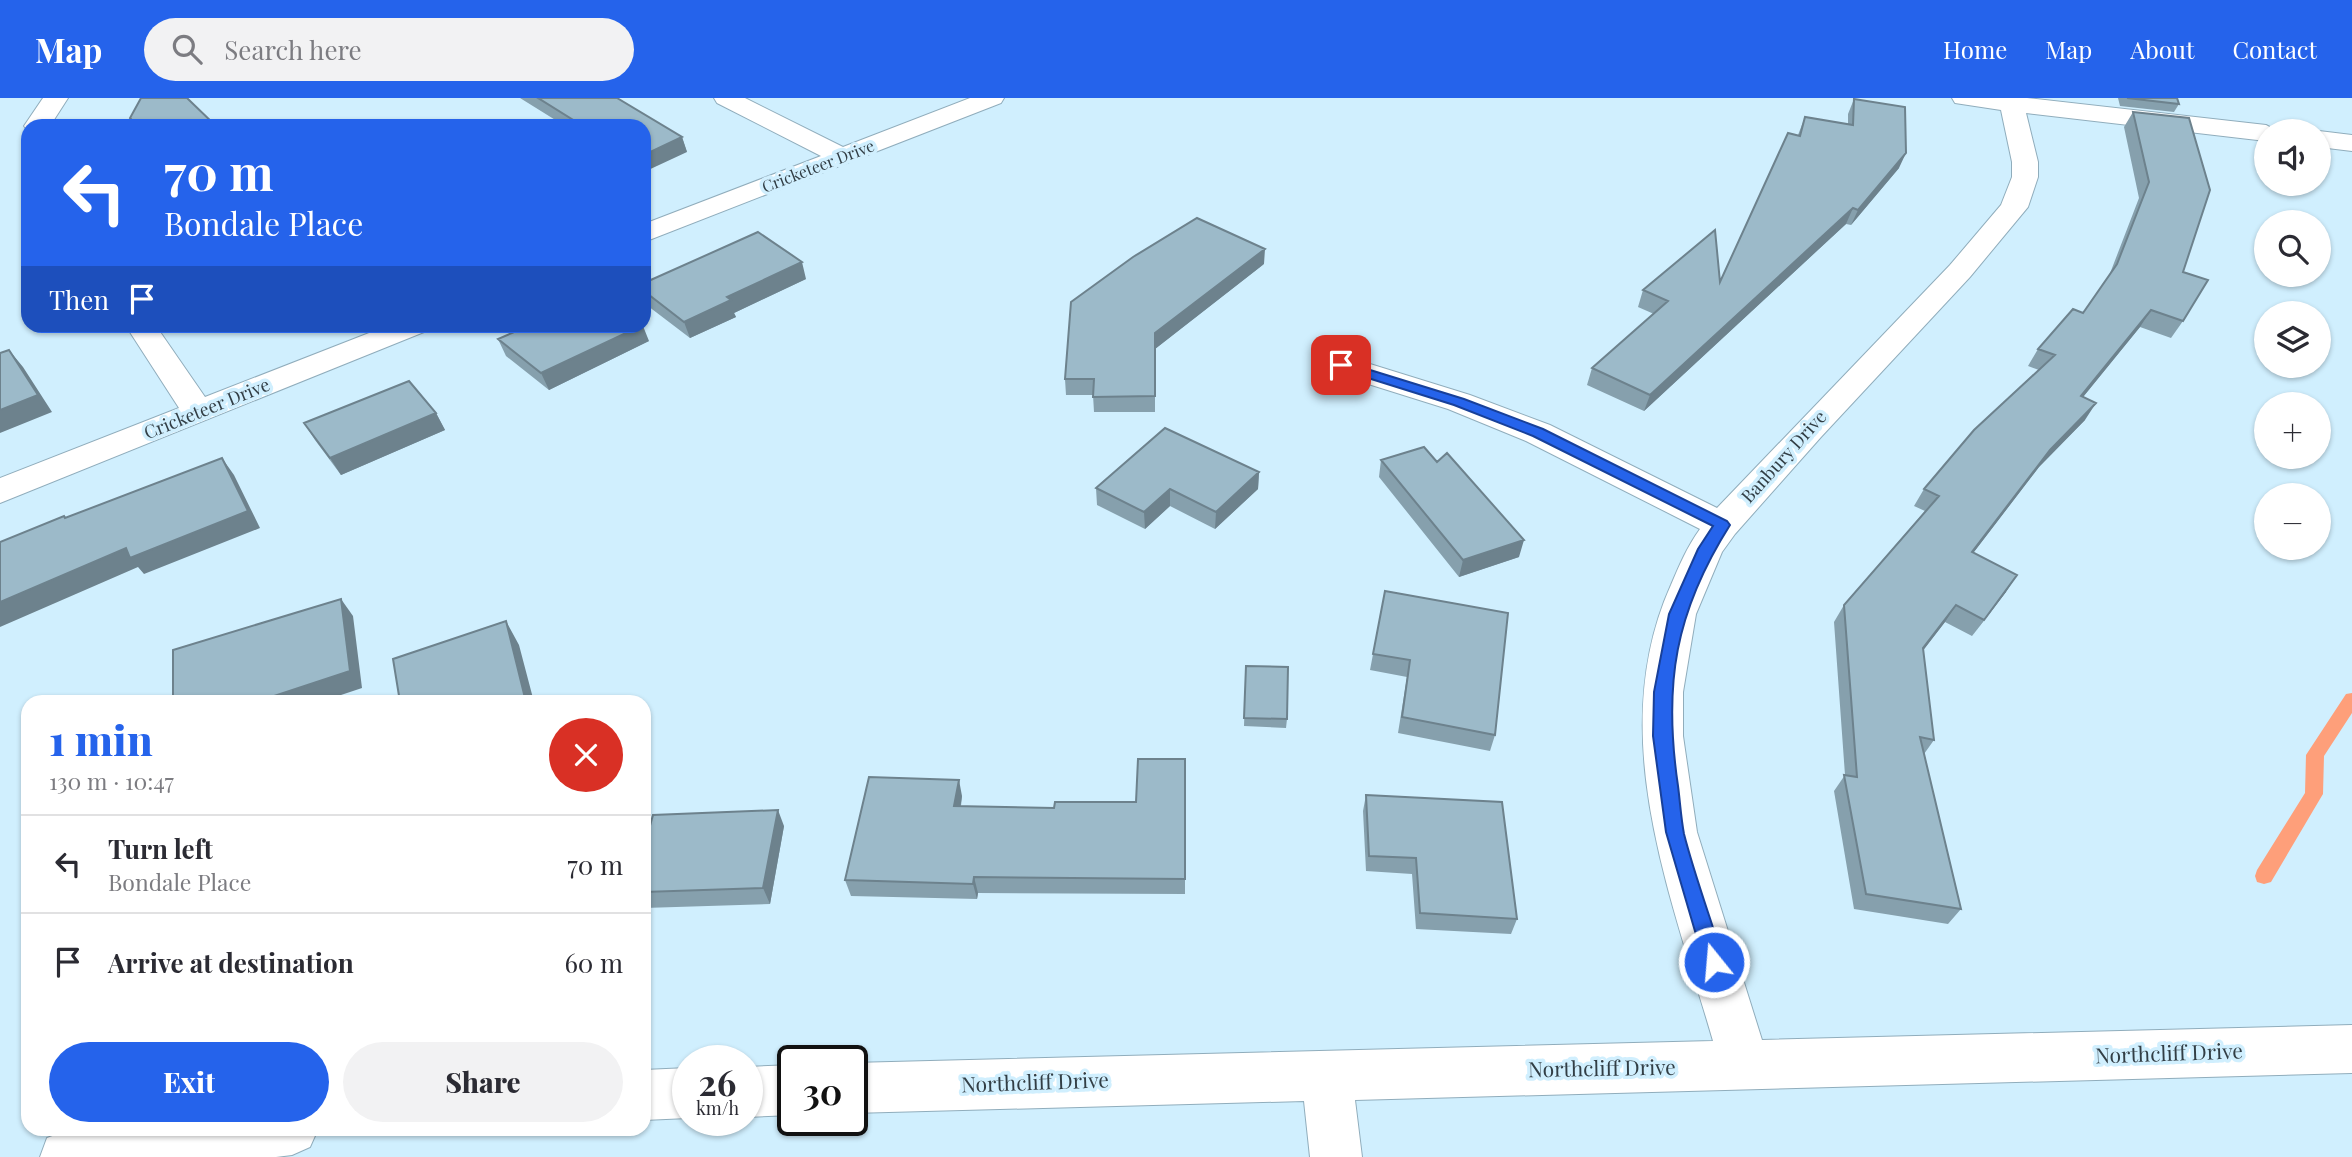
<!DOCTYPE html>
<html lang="en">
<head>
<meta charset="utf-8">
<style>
	body { margin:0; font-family:"Playfair Display",serif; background:#f2f2f3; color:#2b2b33; height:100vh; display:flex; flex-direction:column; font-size:26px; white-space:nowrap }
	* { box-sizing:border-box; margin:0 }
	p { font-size:23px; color:#7c7c81 }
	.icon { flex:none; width:38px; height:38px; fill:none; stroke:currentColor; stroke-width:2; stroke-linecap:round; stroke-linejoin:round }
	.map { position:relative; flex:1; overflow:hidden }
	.drawer { position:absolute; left:21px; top:597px; width:630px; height:441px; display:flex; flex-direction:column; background:#fff; border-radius:21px; box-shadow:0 2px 5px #0004 }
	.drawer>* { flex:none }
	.banner { position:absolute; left:21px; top:21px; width:630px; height:214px; border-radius:21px; box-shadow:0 2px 5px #0004; background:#2563eb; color:#fff; overflow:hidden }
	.controls { position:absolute; left:2254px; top:21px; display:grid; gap:14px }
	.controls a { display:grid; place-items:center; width:77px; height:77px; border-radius:50%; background:#fff; box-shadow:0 2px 5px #0004; font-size:35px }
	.speed { position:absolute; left:672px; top:947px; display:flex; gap:14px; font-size:35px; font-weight:700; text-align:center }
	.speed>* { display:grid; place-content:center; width:91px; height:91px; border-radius:50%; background:#fff; box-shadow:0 2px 5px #0004; line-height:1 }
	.speed small { font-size:18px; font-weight:400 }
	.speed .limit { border:4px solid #111; border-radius:10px; background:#fff; color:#111 }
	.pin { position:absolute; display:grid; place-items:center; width:60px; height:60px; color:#fff; margin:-30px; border-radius:14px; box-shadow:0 4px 10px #0006 }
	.me { position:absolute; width:77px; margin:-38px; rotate:343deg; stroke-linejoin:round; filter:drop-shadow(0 0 5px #0008) }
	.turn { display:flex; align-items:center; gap:24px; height:147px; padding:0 28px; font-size:32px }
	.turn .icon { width:91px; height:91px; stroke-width:2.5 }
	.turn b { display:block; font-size:49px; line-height:60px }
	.then { display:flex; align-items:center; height:66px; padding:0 28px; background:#0003; gap:14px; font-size:26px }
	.round { display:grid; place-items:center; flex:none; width:74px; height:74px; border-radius:37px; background:#f2f2f3 }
	.summary { display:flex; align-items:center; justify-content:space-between; height:119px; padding:0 28px }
	h1 { font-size:42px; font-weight:800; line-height:52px; color:#2563eb }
	.primary-button { display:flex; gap:14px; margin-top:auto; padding:14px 28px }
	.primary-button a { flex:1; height:80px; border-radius:42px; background:#2563eb; color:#fff; font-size:28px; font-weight:800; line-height:80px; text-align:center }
	.primary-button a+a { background:#f2f2f3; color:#2b2b33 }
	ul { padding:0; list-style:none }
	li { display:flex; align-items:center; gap:21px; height:98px; padding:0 28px; border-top:2px solid #e1e1e2 }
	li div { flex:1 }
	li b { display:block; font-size:26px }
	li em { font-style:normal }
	header { display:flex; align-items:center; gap:42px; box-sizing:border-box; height:98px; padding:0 35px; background:#2563eb; color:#fff }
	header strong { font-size:33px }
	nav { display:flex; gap:38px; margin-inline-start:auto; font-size:24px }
	.search { width:490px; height:63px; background:#f2f2f3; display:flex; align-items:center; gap:18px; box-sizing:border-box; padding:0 24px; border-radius:38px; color:#7c7c81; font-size:26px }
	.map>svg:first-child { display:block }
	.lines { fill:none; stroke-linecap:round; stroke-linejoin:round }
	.stream { fill:#fe9f7a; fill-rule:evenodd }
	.minor-casing { stroke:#90adbc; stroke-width:2 }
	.minor { fill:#fff; fill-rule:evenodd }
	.wall { fill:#86a0ad }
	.shaded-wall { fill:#6d828d }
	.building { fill:#9cbac9; stroke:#6d828d; stroke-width:2 }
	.route { fill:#2563eb; stroke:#184099; stroke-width:2 }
	.labels { text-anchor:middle; stroke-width:7; stroke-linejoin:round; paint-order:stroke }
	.far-street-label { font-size:16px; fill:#323e45; stroke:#d0effe }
	.street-label { font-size:18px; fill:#323e45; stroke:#d0effe }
	.near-street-label { font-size:21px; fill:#323e45; stroke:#d0effe }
</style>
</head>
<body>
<header>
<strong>Map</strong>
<div class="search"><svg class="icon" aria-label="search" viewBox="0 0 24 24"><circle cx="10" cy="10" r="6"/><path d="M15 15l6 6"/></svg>Search here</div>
<nav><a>Home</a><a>Map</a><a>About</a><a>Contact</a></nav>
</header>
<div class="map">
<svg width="2352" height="1059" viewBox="0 0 2352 1059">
	<rect width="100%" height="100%" fill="#d0effe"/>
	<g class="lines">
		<!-- stream -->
		<path class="stream" d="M2352,595V615L2324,658L2323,696L2320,701L2271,784L2264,786L2257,784L2255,778L2257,772L2305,695L2306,657L2346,596Z"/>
		<defs>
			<path id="minor" d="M43,0H68L50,28H28V33L24,28Z
				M714,0H745L843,49L970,0H1004L1001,5L644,144V126L821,58L717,5Z
				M1952,0H2027L2266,27L2277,33H2266V43L2026,15L2038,64V79L2028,109L1970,179L1821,339L1735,436L1722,454L1696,516L1683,594V638L1697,734L1762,942L2352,927V975L1355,1002L1362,1059H1310L1304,1003L852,1015V965L1713,943C1671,797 1604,636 1671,487C1679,468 1687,449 1700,431L1526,343L1448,311L1330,274L1325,267L1330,260L1341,257L1470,297L1550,327L1717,410L1950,167L2001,107L2012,79V64L2001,12L1955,5Z
				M2319,33L2352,37V53L2319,49Z
				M126,228H156L205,299L387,228H428L424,234L0,405V380L179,310Z
				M793,967V1017L747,1019V969Z
				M688,970V1020L644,1022V972Z
				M81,1031H318L310,1049L292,1057L276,1059H40L47,1040L66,1033Z"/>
		</defs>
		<!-- minor casing -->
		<use href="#minor" class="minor-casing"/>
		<!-- minor -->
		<use href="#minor" class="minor"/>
	</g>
	<!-- wall -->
	<path class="wall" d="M520,0H617L682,39L687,54L644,28H565Z
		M2118,0H2177L2179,6L2174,14L2120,8Z
		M1854,1L1899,70L1851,127L1846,126L1644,313L1587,287L1592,270L1654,216L1638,209L1643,192L1720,184L1798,37L1805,19L1848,26V16Z
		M2133,14L2183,174V223L2171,240L2140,229L2083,299L2085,322L2039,369L1973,455L2006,494L1972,538L1945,524L1923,552L1934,642L1924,656L1961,811L1948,826L1854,811L1834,693L1845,677L1834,524L1844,507L1925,413L1914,408L1924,391L2039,272L2028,268L2038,251L2083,215L2109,178L2139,100L2124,29Z
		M1264,166L1155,251V314H1094L1093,297H1066L1065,281Z
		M806,181L734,215L736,219L690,240L644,205V185Z
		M498,241L649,243L549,292L506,258Z
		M436,315L445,332L341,377L315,342L304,325Z
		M1381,362L1519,459L1459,479L1379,379Z
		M1259,374L1258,391L1215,431L1170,408L1145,431L1097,407L1096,390Z
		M1385,493L1495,637L1490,653L1398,635L1407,579L1370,572Z
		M1246,568L1287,621L1286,630L1244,628Z
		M1185,661V796L978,795L977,801L851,798L845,782L962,698L961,708L1054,710L1136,704Z
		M1366,697L1517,821L1511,836L1416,831L1412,776L1366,773L1363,713Z
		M784,728L770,806L644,810V749Z"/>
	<!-- shaded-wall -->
	<path class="shaded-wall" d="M682,39L687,54L644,74V57Z
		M1906,55L1899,70L1851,127L1858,112Z
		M1853,110L1846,126L1644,313L1650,297Z
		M1265,151L1264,166L1155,251V314V235Z
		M802,164L806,181L734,215L736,219L690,240L684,224L727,199Z
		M2151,212L2140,229L2070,315L2081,298Z
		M641,228H643L649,243L549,292L541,275Z
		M9,252L23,269L52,314L0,335V312Z
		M2096,305L2085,322L2039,369L1961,471L1972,454L2050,352Z
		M436,315L445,332L341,377L330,360Z
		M222,360L234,377L260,430L144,476L138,469L0,529V504L126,450Z
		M1259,374L1258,391L1215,431L1216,414Z
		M1170,391V408L1145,431L1144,414Z
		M1524,442L1519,459L1459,479L1463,462Z
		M2017,477L2006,494L1972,538L1984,522Z
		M341,501L353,518L362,590L320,604H256Z
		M1956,507L1945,524L1912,567L1923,550Z
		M506,523L519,547L534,604H526Z
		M959,682L962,698L958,724L954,708Z
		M778,712L784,728L770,806L763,790Z
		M974,779L978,795L977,801L973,786Z"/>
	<!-- building -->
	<path class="building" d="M141,0H187L216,28H137L130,20Z
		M538,0H617L682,39L644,57V28H583Z
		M2127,0H2177L2179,6Z
		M1854,1L1905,9L1906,55L1858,112L1853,110L1650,297L1592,270L1668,203L1643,192L1715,132L1720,184L1788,35L1800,38L1805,19L1853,27Z
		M2133,14L2189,20L2210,92L2183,174L2208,182L2183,223L2151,212L2081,298L2096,305L2050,352L1972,454L2017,477L1984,522L1956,507L1923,550L1934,642L1920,639L1961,811L1866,796L1844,677L1857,679L1844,507L1939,398L1924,391L1974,332L2055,257L2038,251L2073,211L2083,215L2117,166L2149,84Z
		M1197,120L1265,151L1155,235V298L1093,299L1094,281H1065L1071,204L1133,159Z
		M758,134L802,164L727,199L731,202L684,224L644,193V185Z
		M528,228H641L541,275L498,241Z
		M9,252L38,297L0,312V255Z
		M409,283L436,315L330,360L304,325Z
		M1165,330L1259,374L1216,414L1170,391L1144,414L1096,390Z
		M1424,349L1437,364L1447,355L1524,442L1463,462L1381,362Z
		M222,360L248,413L130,460L126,450L0,504V444L64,418L65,420Z
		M1385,493L1508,515L1495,637L1402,619L1410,562L1373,556Z
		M341,501L350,573L256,604H173V552Z
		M506,523L526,604H400L393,561Z
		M1246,568L1288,569L1287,621L1244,620Z
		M1138,661H1185V781L974,779L973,786L845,782L869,679L959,682L954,708L1054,710L1055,704H1136Z
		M1366,697L1502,704L1517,821L1420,815L1416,760L1369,758Z
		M778,712L763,790L644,794V749L653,717Z"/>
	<!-- route -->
	<path class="route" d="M1341,263L1464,301L1543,331L1727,423L1730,427C1675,514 1663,586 1678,688C1680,703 1681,720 1684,736C1695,779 1711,821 1724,864L1721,870L1714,873L1707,870L1704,864L1666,734L1653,638L1654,594L1669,516L1698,451L1713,428L1533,338L1454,307L1336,270V265Z"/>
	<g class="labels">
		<!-- far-street labels -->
		<g class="far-street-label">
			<text transform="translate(818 68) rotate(-21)" y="6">Cricketeer Drive</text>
		</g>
		<!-- street labels -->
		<g class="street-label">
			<text transform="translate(207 311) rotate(-22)" y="6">Cricketeer Drive</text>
			<text transform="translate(1784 359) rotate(-48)" y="6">Banbury Drive</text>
		</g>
		<!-- near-street labels -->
		<g class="near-street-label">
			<text transform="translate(2169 956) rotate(-2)" y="7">Northcliff Drive</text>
			<text transform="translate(1602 971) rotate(-1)" y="7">Northcliff Drive</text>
			<text transform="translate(1035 985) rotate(-2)" y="7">Northcliff Drive</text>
		</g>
	</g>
</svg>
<div class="controls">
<a><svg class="icon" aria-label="sound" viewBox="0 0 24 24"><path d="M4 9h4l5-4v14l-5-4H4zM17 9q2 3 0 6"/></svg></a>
<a><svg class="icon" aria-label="search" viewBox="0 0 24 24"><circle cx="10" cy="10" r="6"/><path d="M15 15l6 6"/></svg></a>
<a><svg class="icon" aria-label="layers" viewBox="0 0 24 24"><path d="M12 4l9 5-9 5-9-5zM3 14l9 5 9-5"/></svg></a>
<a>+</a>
<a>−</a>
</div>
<div class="speed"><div>26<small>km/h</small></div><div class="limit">30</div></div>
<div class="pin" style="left:1341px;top:267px;background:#d93025"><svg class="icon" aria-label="arrive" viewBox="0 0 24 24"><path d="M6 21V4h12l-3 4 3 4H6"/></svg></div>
<svg class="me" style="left:1714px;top:864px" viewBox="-20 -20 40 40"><circle r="17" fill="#2563eb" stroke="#fff" stroke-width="3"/><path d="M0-11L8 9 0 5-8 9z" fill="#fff"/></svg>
<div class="banner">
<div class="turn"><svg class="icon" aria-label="left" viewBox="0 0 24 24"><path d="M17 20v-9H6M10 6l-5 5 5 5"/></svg><div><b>70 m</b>Bondale Place</div></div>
<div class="then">Then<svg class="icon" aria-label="arrive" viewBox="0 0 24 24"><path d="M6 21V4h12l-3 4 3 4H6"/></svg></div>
</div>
<section class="drawer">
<div class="summary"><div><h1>1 min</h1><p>130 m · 10:47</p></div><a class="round" style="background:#d93025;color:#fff"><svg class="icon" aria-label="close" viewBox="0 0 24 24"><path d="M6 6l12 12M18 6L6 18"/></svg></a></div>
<ul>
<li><svg class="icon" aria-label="left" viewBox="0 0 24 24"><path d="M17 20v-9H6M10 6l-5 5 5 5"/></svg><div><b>Turn left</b><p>Bondale Place</p></div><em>70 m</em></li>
<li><svg class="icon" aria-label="arrive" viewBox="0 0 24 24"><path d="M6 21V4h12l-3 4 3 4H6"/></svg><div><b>Arrive at destination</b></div><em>60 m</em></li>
</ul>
<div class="primary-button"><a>Exit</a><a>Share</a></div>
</section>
</div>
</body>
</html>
